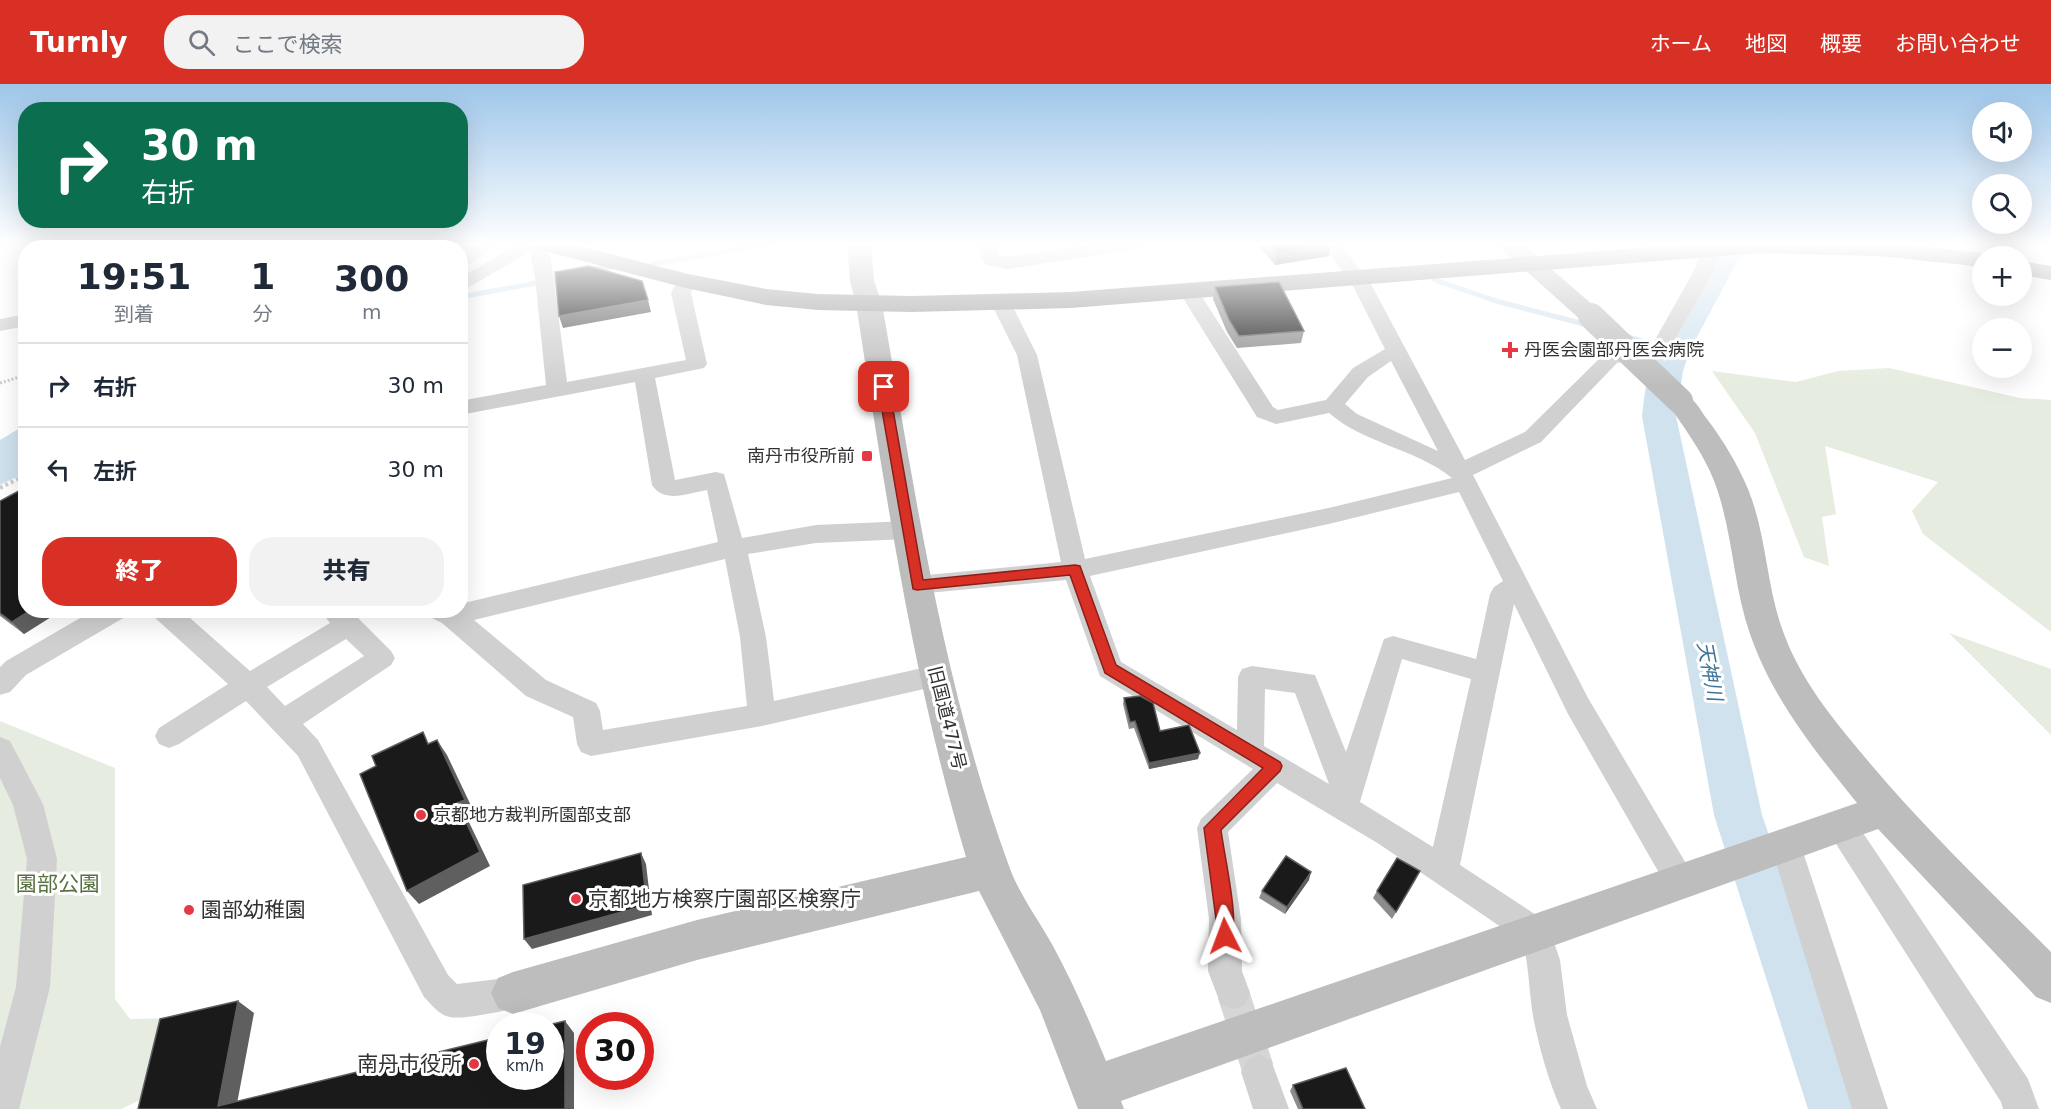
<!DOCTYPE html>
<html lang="ja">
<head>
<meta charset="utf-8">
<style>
	body { margin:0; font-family:"DejaVu Sans","Noto Sans JP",sans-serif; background:#f2f2f3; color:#1f2937; height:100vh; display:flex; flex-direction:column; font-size:22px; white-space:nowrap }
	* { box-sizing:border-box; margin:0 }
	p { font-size:20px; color:#747a83 }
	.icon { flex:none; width:33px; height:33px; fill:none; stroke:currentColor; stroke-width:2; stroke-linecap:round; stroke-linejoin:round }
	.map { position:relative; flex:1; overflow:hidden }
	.panel { position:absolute; left:18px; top:156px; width:450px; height:378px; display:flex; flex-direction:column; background:#fff; border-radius:24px; box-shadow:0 6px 24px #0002 }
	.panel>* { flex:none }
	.top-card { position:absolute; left:18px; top:18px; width:450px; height:126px; border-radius:24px; box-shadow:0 6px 24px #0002; background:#0b6e4f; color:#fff; overflow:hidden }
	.buttons { position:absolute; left:1972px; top:18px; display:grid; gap:12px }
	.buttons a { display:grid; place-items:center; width:60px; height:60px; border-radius:50%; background:#fff; box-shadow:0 6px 24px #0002; font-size:30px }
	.speed { position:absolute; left:486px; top:928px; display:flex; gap:12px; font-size:30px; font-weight:700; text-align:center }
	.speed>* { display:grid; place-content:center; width:78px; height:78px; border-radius:50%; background:#fff; box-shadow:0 6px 24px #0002; line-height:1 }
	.speed small { font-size:15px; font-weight:400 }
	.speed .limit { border:9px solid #d22; background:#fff; color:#111 }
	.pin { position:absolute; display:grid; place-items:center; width:51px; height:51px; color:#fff; margin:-26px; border-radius:12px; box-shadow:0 3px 9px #0006 }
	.me { position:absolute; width:66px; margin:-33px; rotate:357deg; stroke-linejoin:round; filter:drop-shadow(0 0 4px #0008) }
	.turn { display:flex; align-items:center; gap:21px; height:126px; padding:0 24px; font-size:27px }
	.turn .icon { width:78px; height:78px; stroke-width:2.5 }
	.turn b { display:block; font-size:42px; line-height:51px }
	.eta { display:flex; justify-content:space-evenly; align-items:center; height:102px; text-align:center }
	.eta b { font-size:36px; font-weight:800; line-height:42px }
	.action { display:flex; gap:12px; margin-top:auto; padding:12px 24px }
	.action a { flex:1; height:69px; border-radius:24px; background:#d93025; color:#fff; font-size:24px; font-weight:800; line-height:69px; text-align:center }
	.action a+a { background:#f2f2f3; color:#1f2937 }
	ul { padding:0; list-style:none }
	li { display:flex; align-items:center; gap:18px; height:84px; padding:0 24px; border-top:2px solid #e0e1e3 }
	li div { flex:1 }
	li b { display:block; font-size:22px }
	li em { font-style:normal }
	header { display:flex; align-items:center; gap:36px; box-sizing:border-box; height:84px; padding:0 30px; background:#d93025; color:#fff }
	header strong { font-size:28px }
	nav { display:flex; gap:33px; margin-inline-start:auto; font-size:21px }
	.search { width:420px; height:54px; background:#f2f2f3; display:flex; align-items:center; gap:15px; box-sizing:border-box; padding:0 21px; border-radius:24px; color:#747a83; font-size:22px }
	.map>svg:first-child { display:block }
	.green { fill:#e6ecdf }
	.water { fill:#cfe2ee }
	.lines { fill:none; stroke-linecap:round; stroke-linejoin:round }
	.stream { stroke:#cfe2ee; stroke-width:5 }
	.river { fill:#cfe2ee; fill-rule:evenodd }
	.street-tunnel { stroke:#d6d6d6; stroke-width:32; stroke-dasharray:32 16; stroke-linecap:butt }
	.path-far1 { stroke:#cdcdcd; stroke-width:3; stroke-dasharray:2 2; stroke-linecap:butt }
	.path { stroke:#cdcdcd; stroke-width:4; stroke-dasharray:3 3; stroke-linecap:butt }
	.lane { fill:#d0d0d0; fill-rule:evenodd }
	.street { fill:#d0d0d0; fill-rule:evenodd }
	.secondary { fill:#bdbdbd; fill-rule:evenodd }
	.highway { fill:#9a9a9a; fill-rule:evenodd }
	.secondary-bridge { stroke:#bdbdbd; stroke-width:26 }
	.wall { fill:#8c8c8c }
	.shaded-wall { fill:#5f5f5f }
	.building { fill:#1a1a1a; stroke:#5f5f5f; stroke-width:1.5 }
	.route { fill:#d93025; stroke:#8d1f18; stroke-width:1.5 }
	.poi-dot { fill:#e63946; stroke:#fff; stroke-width:2 }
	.labels { text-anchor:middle; stroke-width:6; stroke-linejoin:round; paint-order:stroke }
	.poi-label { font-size:18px; fill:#333; stroke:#fff; text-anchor:start }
	.street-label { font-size:18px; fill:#333; stroke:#fff }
	.water-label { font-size:20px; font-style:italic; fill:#3f7597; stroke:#fff }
	.near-park-label { font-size:21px; fill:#56703f; stroke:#fff }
	.near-poi-label { font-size:21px; fill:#333; stroke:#fff; text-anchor:start }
</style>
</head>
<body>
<header>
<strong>Turnly</strong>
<div class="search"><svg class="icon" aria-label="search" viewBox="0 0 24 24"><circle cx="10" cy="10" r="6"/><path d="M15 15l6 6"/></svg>ここで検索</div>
<nav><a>ホーム</a><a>地図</a><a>概要</a><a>お問い合わせ</a></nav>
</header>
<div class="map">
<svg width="2051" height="1025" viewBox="0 0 2051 1025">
	<rect width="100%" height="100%" fill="#fff"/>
	<!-- green -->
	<path class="green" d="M1889,284L2020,314L2051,316V548L1923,450L1912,427L1938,398L1825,362L1836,430L1822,433L1829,482L1804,473L1755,349L1712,287L1796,298L1838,287Z
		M1949,549L2051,585V651Z
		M0,637L115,684V915L130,935L176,934L155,1009L121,1025H0Z"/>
	<!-- water -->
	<path class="water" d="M407,159H502L461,185L460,164L397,163Z
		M25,341V389L0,401V356Z"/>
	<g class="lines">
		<!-- stream -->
		<path class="stream" d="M653,180L775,159
			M1435,196L1496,217L1588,241
			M460,213L564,194
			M1625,252L1645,258"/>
		<!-- river -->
		<path class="river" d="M1724,159H1757L1737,178L1690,266L1683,287L1676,332L1762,731L1864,1025H1808L1714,731L1642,332C1644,317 1645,301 1650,286C1657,261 1705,175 1724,159Z"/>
		<!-- street-tunnel -->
		<path class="street-tunnel" d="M1233,909L1259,988"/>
		<!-- path-far1 -->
		<path class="path-far1" d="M0,299L26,291"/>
		<!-- path -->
		<path class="path" d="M0,404L26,391"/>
		<!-- lane -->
		<path class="lane" d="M623,178L627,179V183L584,190L579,187L584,184Z"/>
		<!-- street -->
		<path class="street" d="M38,159H85L80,164H31Z
			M175,159H193L191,164H173Z
			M292,159H314L310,164H287Z
			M519,159H545L551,175L567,298L686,276L671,209L679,193H693L696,197L691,209L707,280L704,284L655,294L675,396L716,388L724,390L742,454L816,441L908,437L917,440L920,446L917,452L908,455L816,459L748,470L766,553L774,617L936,581L946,584L950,592L946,600L762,642L591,672L581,668L577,660L573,633L526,612L442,539L430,533L426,526H460V520L718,458L707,406C689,409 664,420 652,401L635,298L460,331V317L546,301L535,193L530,168L460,208V194ZM725,475L740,553L747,622L603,646L600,627L596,619L546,596L474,536Z
			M975,159H993L1000,172L1008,173L1100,159H1143L1141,163L1134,165L1008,185L986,181Z
			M1322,159H1340L1372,202L1465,376L1525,348L1604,270L1651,263L1691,192L1705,161L1708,159H1729L1720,168L1711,192L1665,272L1617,279L1541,358L1473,391L1588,614L1697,798L1692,808L1681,812L1670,808L1568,630L1514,520L1460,781L1547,838L1560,876L1567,931L1587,1002L1597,1025H1561C1548,996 1539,963 1533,932C1529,907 1529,883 1523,858L1379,760L1277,699L1228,748L1241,835L1242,887L1250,909L1245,921L1233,925L1221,921L1208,887L1209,835L1197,744L1201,735L1253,685L1100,592L1066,496L917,510L908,508L904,501L908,494L917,492L1061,478L1017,271L991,219L994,215H1008L1011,219L1037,271L1085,475L1333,423L1452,394C1416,365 1363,359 1329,329L1276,340L1257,333L1178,206L1181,202H1195L1273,323L1278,326L1326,316L1353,284L1385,265L1353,202ZM1391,277L1438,367L1357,330L1345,320L1368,293ZM1459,408L1503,497L1494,503L1490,510L1476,575L1393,552L1384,555L1346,668L1315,591L1252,582L1242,585L1238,593L1237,646L1121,578L1090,492L1333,439ZM1402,575L1471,595L1433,763L1360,718ZM1265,605L1295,609L1329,700L1264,662Z
			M26,230V242L0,247V235Z
			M94,526H129L125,533L26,591L10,608L0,611V583L6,577Z
			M150,526H181L250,587L330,539L320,526H350L391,567L395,574L391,581L303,640L318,656L448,891L457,900L513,893L525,897L530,909L525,921C512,926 464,936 450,933C439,931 432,921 424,913L298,672L246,617L179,660L169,664L159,660L155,652L159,644L228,600L154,533ZM346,555L364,572L285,622L267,603Z
			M0,653L10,657L43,720L57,775L50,903L19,1025H0V963L16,903L27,775L13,721L0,694Z
			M1840,727L1851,731L2028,995L2039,1025H2003L2001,1018L1829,749L1825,740L1829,731Z
			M1785,745L1796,749L1800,759L1888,1025H1852L1770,759L1774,749Z
			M1259,970L1271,976L1289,1025H1253L1241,988L1247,976Z"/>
		<!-- secondary -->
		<path class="secondary" d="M847,159H871L874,197L882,220C915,408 943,602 1009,782C1019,810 1038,835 1053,862C1073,899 1090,938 1106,977L1857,719C1815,667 1772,614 1750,550C1734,504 1733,454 1718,408C1708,375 1685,345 1666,317L1670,311C1691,305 1696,320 1707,335C1723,356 1738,381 1748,405C1767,451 1766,504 1784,550C1801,596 1832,634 1863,671C1921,741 1987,804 2051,868V919L2036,913L1878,745L1121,1017L1124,1025H1078L1040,926L979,807L697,876L513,930L498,924L491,909L498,894L513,888L697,836L966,773C912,592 885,406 856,220L850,197Z
			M1495,159H1521L1600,227L1604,232L1600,237L1591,240L1582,237Z"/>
		<!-- highway -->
		<path class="highway" d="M529,159H568L688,190L766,205L818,210L912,212L1071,208L1706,159H1889L1983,169L1993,172H1983V183L1879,172L1758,169L1071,224L912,228L818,226L766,221L686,204L533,164Z
			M2022,177L2051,182V196L2022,191Z"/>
		<!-- secondary-bridge -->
		<path class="secondary-bridge" d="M1591,232L1680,317"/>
	</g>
	<!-- wall -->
	<path class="wall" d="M1256,159H1330L1329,172L1275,181Z
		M1215,203L1304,247L1301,259L1237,264L1227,248L1213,215Z
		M0,417L26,526H62L24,550L0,532Z
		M1124,614L1160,647L1198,675L1149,685L1134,644L1129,645L1123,620Z
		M1416,795L1392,835L1373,814L1377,807Z
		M1309,796L1285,830L1259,814L1262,807Z
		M1293,1001L1365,1025H1298L1290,1007Z"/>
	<!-- shaded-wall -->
	<path class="shaded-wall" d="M1331,160L1329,172L1275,181L1277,169Z
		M648,216L651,228L563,244L559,232Z
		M31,526H62L24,550L12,538Z
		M437,656L447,671L475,730L467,734L490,782L419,820L407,807L457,719Z
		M1200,669L1198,675L1149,685V679Z
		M641,769L646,780L652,831L532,865L524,855Z
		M1311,788L1309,796L1285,830L1287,823Z
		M238,917L254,929L236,1025L218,1022Z
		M565,937L574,949V1025H565Z"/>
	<!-- building -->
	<path class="building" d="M1269,159H1330L1331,160L1277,169Z
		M589,182L642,197L648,216L559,232L555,188Z
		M1279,198L1304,247L1239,252L1229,236L1215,203Z
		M26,403V526H31L12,538L0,529V417Z
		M1140,612L1153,619L1160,647L1189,641L1200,669L1149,679L1135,637L1130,638L1124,614Z
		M423,648L428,660L437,656L465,716L457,719L480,768L407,807L360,690L376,682L372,672Z
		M641,769L647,821L524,855L523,801Z
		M1286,772L1311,788L1287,823L1262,807Z
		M1397,774L1420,787L1396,828L1377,807Z
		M238,917L218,1022L500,953V993H550V942H544L565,937V1025H138L160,935Z
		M1346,984L1365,1025H1303L1293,1001Z"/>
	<!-- sky -->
	<linearGradient id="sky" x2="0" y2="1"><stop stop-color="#9ec6ea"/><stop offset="0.53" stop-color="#fff"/><stop offset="1" stop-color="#fff" stop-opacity="0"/></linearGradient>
	<rect width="2051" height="302" fill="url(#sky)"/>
	<!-- route -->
	<path class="route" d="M884,299L889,303L923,496L1075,481L1080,482L1116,581L1280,678L1282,682L1280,687L1221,746C1224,771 1240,838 1231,858L1225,860L1219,858L1204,744L1263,684L1105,589L1070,491L917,506L913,505L878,303Z"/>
	<!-- markers -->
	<g class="poi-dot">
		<path d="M1507 257h6v6h6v6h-6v6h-6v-6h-6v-6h6z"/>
		<rect x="861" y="366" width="12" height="12" rx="3"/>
		<circle cx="421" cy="731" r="6"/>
		<circle cx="576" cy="815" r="6"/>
		<circle cx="189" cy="826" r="6"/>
		<circle cx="474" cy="980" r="6"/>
	</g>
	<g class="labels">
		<!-- poi labels -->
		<g class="poi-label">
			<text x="1524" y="272">丹医会園部丹医会病院</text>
			<text x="855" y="378" text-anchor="end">南丹市役所前</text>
			<text x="433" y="737">京都地方裁判所園部支部</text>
		</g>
		<!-- street labels -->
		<g class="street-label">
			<text transform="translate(947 634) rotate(76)" y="6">旧国道477号</text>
		</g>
		<!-- water labels -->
		<g class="water-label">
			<text transform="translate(1710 587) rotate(79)" y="7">天神川</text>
		</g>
		<!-- near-park labels -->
		<g class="near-park-label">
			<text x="58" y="807">園部公園</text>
		</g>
		<!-- near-poi labels -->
		<g class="near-poi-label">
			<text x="588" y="822">京都地方検察庁園部区検察庁</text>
			<text x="201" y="833">園部幼稚園</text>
			<text x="462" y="987" text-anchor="end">南丹市役所</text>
		</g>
	</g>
</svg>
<div class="buttons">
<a><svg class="icon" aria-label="sound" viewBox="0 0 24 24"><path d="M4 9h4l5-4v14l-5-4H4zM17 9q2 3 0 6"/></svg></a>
<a><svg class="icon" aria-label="search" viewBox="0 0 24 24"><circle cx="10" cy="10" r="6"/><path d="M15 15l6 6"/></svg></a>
<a>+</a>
<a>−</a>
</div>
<div class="speed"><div>19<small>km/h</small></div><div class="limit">30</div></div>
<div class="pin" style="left:884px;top:303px;background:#d93025"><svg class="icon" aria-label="arrive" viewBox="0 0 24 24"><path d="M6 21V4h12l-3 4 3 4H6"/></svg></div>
<svg class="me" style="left:1225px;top:852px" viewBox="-20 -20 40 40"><path d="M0-17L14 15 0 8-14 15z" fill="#d93025" stroke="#fff" stroke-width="4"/></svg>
<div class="top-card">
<div class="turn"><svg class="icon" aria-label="right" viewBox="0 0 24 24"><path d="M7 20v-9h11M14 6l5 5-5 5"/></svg><div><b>30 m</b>右折</div></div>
</div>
<section class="panel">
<div class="eta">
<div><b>19:51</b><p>到着</p></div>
<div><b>1</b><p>分</p></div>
<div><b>300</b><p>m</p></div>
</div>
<ul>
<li><svg class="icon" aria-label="right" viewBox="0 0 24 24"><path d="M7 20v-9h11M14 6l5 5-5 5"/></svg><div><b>右折</b></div><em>30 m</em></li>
<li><svg class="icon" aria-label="left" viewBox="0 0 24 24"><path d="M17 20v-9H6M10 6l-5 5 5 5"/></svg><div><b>左折</b></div><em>30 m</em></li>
</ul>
<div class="action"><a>終了</a><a>共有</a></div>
</section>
</div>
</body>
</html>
